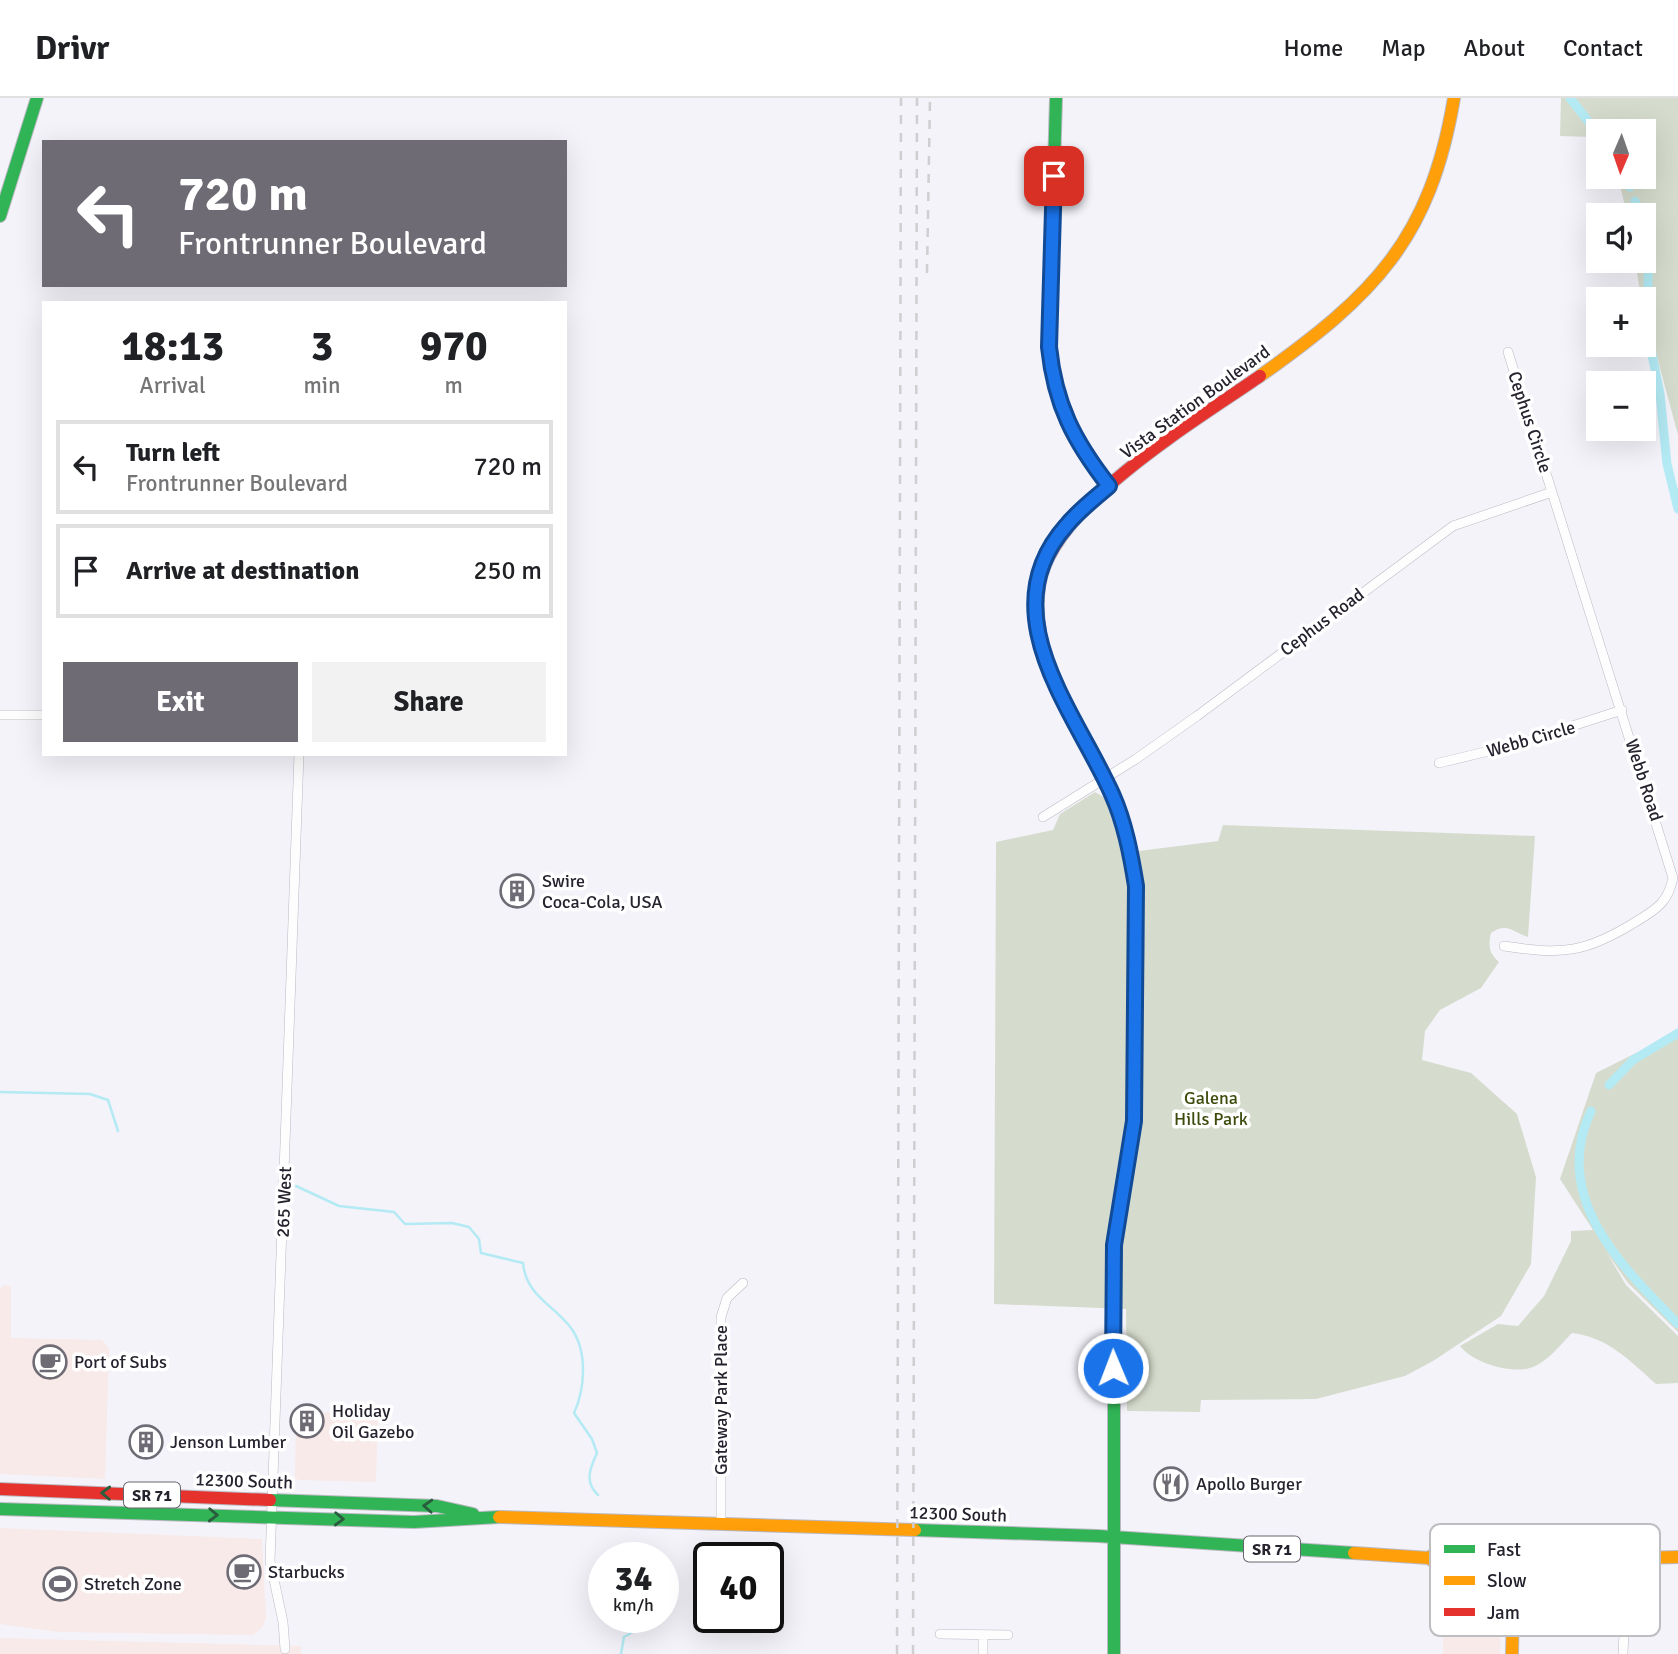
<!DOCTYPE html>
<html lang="en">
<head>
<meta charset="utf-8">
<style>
	body { margin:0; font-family:Signika,sans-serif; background:#f2f2f2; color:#202124; height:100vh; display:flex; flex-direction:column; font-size:26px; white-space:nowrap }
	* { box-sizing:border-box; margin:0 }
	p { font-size:23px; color:#757577 }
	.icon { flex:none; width:38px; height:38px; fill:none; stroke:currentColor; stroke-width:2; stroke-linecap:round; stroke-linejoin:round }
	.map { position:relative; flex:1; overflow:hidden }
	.details { position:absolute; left:42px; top:203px; width:525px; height:455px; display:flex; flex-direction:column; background:#fff; border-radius:0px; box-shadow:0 7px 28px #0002 }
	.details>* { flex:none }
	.banner { position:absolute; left:42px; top:42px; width:525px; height:147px; border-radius:0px; box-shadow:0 7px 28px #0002; background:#6e6b75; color:#fff; overflow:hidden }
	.needle { width:46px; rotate:182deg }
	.controls { position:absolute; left:1586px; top:21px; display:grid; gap:14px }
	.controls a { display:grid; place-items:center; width:70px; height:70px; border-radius:0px; background:#fff; box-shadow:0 7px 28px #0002; font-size:35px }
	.speed { position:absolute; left:588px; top:1444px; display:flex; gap:14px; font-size:35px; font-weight:700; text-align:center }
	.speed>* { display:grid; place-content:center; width:91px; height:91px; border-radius:50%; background:#fff; box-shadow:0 7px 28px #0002; line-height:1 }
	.speed small { font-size:18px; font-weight:400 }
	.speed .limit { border:4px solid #111; border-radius:10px; background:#fff; color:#111 }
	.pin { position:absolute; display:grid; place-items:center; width:60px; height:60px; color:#fff; margin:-30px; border-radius:14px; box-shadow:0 4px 10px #0006 }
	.me { position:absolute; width:77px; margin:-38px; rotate:359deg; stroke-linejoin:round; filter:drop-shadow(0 0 5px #0008) }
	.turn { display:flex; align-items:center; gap:24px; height:147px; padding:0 21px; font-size:32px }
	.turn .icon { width:91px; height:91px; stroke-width:2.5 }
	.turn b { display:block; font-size:49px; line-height:60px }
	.eta { display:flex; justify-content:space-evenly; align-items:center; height:119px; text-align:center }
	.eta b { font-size:42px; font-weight:700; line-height:49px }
	.cta { display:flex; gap:14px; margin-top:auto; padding:14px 21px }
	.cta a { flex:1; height:80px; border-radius:0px; background:#6e6b75; color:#fff; font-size:28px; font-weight:700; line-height:80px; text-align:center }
	.cta a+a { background:#f2f2f2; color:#202124 }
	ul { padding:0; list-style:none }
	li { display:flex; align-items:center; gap:21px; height:94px; margin:0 14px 10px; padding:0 7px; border:4px solid #e0e0e0; border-radius:0px }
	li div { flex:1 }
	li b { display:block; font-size:26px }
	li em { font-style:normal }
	header { display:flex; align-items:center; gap:42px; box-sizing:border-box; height:98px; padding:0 35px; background:#fff; border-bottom:2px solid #e0e0e0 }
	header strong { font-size:33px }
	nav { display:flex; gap:38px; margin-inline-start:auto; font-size:24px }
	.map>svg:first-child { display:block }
	.commercial { fill:#f8eae8 }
	.green { fill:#d6dccd }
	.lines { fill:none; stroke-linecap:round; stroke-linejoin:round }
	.stream { stroke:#b3eaf4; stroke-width:2.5 }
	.canal { stroke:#b3eaf4; stroke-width:9 }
	.street-casing { stroke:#bbb9c2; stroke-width:10 }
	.fast-casing { stroke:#bbb9c2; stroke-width:14 }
	.slow-casing { stroke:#bbb9c2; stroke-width:14 }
	.jam-casing { stroke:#bbb9c2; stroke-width:14 }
	.street { stroke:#fdfdfe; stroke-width:9 }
	.fast { stroke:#30b455; stroke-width:12 }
	.slow { stroke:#ff9f0a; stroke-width:12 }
	.jam { stroke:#e5322d; stroke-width:12 }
	.rail { stroke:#cfced0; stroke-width:2.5; stroke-dasharray:9 9; stroke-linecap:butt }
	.oneway { stroke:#2a5c3e }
	.route-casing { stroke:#114b97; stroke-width:18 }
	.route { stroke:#1a73e8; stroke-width:12 }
	.labels { text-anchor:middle; stroke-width:7; stroke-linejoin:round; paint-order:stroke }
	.shield { fill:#fff; stroke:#67646d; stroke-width:2 }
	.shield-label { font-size:16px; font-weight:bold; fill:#26222e }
	.street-label { font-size:18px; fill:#26222e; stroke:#fff }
	.poi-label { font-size:18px; fill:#26222e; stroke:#fff; text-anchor:start }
	.park-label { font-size:18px; fill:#3c4b0c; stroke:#fff }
	.key { fill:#fff; stroke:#bebdc0; stroke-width:2 }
	.key-label { font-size:19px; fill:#26222e }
</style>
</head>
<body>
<header>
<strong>Drivr</strong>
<nav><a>Home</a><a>Map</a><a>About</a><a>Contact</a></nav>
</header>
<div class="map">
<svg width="1678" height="1556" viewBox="0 0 1678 1556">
	<rect width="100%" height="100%" fill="#f4f3fa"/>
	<!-- commercial -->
	<path class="commercial" d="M4,1187L11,1188V1240L102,1242L109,1250L105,1381L0,1376V1191Z
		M296,1314L378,1315L376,1384L298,1382L295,1379Z
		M0,1430L262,1441L266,1520L262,1530L253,1537L58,1534L0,1526Z
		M1444,1485L1502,1487L1500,1556H1443Z
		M0,1540L301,1548V1556H0Z"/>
	<!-- green -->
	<path class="green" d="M1561,0H1678V337L1641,199L1635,163H1643V117H1627L1618,79H1643V33H1598V50L1590,39L1560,38Z
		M1095,694L1105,700L1123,755L1218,743L1223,727L1535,738L1528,839C1512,834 1508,824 1491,835C1488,848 1489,855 1499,864L1481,890L1440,912L1425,933L1422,962L1471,975L1517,1016L1536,1079L1531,1166L1501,1218L1433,1263L1405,1278L1316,1301L1201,1302L1200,1314L1127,1313L1126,1211L994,1206L996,744L1053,732L1060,716Z
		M1678,934V1234L1628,1185L1607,1155L1626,1187L1678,1238V1285L1656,1286C1630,1263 1608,1239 1572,1235C1560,1247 1547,1265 1530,1270C1509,1276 1472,1264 1460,1248L1498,1226L1518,1228L1544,1198L1571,1143V1133L1593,1132L1560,1081L1596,975Z"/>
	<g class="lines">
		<!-- stream -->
		<path class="stream" d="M0,994L90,996L108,1002L118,1033
			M296,1088L339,1108L394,1114L405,1126L452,1125L469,1129L479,1141L481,1155L523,1165C526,1198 554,1207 571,1230C588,1253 585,1291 574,1315L592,1341L597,1355C590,1370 584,1384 598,1397
			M617,1449L619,1460
			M621,1556L624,1539L652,1523V1519"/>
		<!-- canal -->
		<path class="canal" d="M1570,0L1598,36
			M1626,79L1630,89
			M1635,103L1641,117
			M1643,122L1649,138L1647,232L1660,296L1667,366L1678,411
			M1609,987L1633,962L1678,935
			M1591,1013C1550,1099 1622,1169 1678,1226"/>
		<defs>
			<path id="street" d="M0,617H44
				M1439,665L1510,648L1622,612
				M1043,719L1136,661L1197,618L1453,428L1552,394
				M1504,848C1563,857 1586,855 1637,823C1657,811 1668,804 1673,780L1508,254
				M721,1427V1219L727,1200L743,1185
				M1514,1500L1625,1504
				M940,1536L1008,1537
				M285,1551L283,1524L270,1463L299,656
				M983,1556V1537
				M1623,1556L1626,1492"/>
			<path id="fast" d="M1056,0L1049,249C1056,303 1077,345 1109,388
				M0,118L37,0
				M270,1402L437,1408L473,1416
				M0,1411L414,1424L499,1419
				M915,1432L1098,1438L1354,1455
				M1114,1556V1147L1134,1023L1135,964"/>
			<path id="slow" d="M1260,278C1374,197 1430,142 1454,0
				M1039,489C1027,580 1102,648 1124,731C1145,806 1135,887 1135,964
				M499,1419L915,1432
				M1354,1455L1429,1460L1440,1468H1586L1600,1461L1678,1459
				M1429,1460L1440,1452L1585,1453L1600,1461
				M1512,1556L1514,1468"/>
			<path id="jam" d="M1039,489C1049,409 1197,322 1260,278
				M0,1391L270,1402"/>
		</defs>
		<!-- street casing -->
		<use href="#street" class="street-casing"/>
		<!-- fast casing -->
		<use href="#fast" class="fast-casing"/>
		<!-- slow casing -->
		<use href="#slow" class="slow-casing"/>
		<!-- jam casing -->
		<use href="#jam" class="jam-casing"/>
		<!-- street -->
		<use href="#street" class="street"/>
		<!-- fast -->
		<use href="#fast" class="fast"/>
		<!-- slow -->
		<use href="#slow" class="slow"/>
		<!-- jam -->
		<use href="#jam" class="jam"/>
		<!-- rail -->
		<path class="rail" d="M927,175L930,0
			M897,1556L901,0
			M913,1556L917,0"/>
	</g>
	<!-- one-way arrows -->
	<defs><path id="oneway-chevron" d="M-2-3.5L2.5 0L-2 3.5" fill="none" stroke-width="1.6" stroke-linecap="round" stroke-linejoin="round" transform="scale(1.75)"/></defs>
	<g class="oneway">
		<use href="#oneway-chevron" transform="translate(106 1395) rotate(-178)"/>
		<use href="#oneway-chevron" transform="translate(428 1408) rotate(-177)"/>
		<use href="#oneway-chevron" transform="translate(213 1417) rotate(2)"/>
		<use href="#oneway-chevron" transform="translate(339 1421) rotate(2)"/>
	</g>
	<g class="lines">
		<defs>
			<path id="route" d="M1054,78L1049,249C1055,307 1074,343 1109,388C1094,401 1078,413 1066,428C989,515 1076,615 1112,696C1125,725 1131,757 1136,788L1134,1023L1114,1147L1113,1270"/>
		</defs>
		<!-- route casing -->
		<use href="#route" class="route-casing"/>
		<!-- route -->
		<use href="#route" class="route"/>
	</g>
	<!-- icons -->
	<defs>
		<symbol id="building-ring" viewBox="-11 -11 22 22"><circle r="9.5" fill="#fff" stroke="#6e6b75" stroke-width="1.5"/><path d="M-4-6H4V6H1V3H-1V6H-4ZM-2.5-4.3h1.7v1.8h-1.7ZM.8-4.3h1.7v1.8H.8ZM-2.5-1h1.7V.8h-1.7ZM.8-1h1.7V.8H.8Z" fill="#6e6b75"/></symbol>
		<symbol id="cafe-ring" viewBox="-11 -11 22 22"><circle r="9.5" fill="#fff" stroke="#6e6b75" stroke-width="1.5"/><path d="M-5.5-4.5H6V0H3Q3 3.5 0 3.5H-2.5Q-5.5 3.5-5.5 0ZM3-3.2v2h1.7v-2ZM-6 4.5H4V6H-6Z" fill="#6e6b75"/></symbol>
		<symbol id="restaurant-ring" viewBox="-11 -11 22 22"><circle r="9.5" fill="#fff" stroke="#6e6b75" stroke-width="1.5"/><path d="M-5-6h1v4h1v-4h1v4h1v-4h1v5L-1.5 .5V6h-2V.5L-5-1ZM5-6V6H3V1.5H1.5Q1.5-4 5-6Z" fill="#6e6b75"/></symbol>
		<symbol id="stadium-ring" viewBox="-11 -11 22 22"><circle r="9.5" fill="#fff" stroke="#6e6b75" stroke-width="1.5"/><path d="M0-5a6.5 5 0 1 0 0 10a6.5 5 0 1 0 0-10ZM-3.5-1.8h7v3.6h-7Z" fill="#6e6b75"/></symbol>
	</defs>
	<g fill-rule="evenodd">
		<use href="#building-ring" x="498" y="774" width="38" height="38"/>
		<use href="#cafe-ring" x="31" y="1245" width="38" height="38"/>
		<use href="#building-ring" x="288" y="1304" width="38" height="38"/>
		<use href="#building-ring" x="127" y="1325" width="38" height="38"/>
		<use href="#restaurant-ring" x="1152" y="1367" width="38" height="38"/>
		<use href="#cafe-ring" x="225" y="1455" width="38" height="38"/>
		<use href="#stadium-ring" x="41" y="1467" width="38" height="38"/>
	</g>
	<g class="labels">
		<!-- shield labels -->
		<g class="shield">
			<rect x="124" y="1384.5" width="56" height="25" rx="5"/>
			<rect x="1244" y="1438.5" width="56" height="25" rx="5"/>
		</g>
		<g class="shield-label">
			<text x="152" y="1403">SR 71</text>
			<text x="1272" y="1457">SR 71</text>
		</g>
		<!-- street labels -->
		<g class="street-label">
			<text transform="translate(1195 304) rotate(-36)" y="6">Vista Station Boulevard</text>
			<text transform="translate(1530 324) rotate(72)" y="6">Cephus Circle</text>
			<text transform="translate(1322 524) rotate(-37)" y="6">Cephus Road</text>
			<text transform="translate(1531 641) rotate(-16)" y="6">Webb Circle</text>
			<text transform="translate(1644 682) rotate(72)" y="6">Webb Road</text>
			<text transform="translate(284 1104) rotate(-88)" y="6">265 West</text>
			<text transform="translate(721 1302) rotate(-90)" y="6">Gateway Park Place</text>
			<text transform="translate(244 1383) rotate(2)" y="6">12300 South</text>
			<text transform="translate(958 1416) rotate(2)" y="6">12300 South</text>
		</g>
		<!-- poi labels -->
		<g class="poi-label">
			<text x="542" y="789">Swire<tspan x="542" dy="21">Coca-Cola, USA</tspan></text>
			<text x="74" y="1270">Port of Subs</text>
			<text x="332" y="1319">Holiday<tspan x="332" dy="21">Oil Gazebo</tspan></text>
			<text x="170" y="1350">Jenson Lumber</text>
			<text x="1196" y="1392">Apollo Burger</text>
			<text x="268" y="1480">Starbucks</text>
			<text x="84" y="1492">Stretch Zone</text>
		</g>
		<!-- park labels -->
		<g class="park-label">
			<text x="1211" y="1006">Galena<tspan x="1211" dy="21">Hills Park</tspan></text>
		</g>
	</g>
	<!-- legend -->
	<rect x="1430" y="1426" width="230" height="112" rx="10" class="key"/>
	<rect x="1444" y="1447" width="31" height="8" fill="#30b455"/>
	<rect x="1444" y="1478" width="31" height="9" fill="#ff9f0a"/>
	<rect x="1444" y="1510" width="31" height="8" fill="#e5322d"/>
	<g class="key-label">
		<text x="1487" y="1458">Fast</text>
		<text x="1487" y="1489">Slow</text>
		<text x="1487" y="1521">Jam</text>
	</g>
</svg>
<div class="controls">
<a><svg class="needle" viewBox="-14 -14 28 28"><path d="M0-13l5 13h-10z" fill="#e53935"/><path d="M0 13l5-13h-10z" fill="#757577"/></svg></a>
<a><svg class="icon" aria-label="sound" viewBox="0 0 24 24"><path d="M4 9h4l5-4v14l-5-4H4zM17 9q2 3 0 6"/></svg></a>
<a>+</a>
<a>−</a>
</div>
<div class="speed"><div>34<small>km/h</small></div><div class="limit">40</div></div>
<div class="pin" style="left:1054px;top:78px;background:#d93025"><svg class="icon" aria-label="arrive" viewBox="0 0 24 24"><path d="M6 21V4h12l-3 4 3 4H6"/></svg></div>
<svg class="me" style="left:1113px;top:1270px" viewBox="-20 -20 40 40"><circle r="17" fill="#1a73e8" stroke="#fff" stroke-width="3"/><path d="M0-11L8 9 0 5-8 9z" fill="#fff"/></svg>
<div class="banner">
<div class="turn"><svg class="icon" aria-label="left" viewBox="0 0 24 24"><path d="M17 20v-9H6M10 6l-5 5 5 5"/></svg><div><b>720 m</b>Frontrunner Boulevard</div></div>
</div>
<section class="details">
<div class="eta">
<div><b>18:13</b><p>Arrival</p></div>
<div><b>3</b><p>min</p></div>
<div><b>970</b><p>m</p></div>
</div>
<ul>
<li><svg class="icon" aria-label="left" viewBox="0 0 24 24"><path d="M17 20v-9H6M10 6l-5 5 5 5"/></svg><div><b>Turn left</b><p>Frontrunner Boulevard</p></div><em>720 m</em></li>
<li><svg class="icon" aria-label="arrive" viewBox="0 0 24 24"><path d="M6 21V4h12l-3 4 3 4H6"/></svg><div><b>Arrive at destination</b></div><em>250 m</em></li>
</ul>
<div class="cta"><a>Exit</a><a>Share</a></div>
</section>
</div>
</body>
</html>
